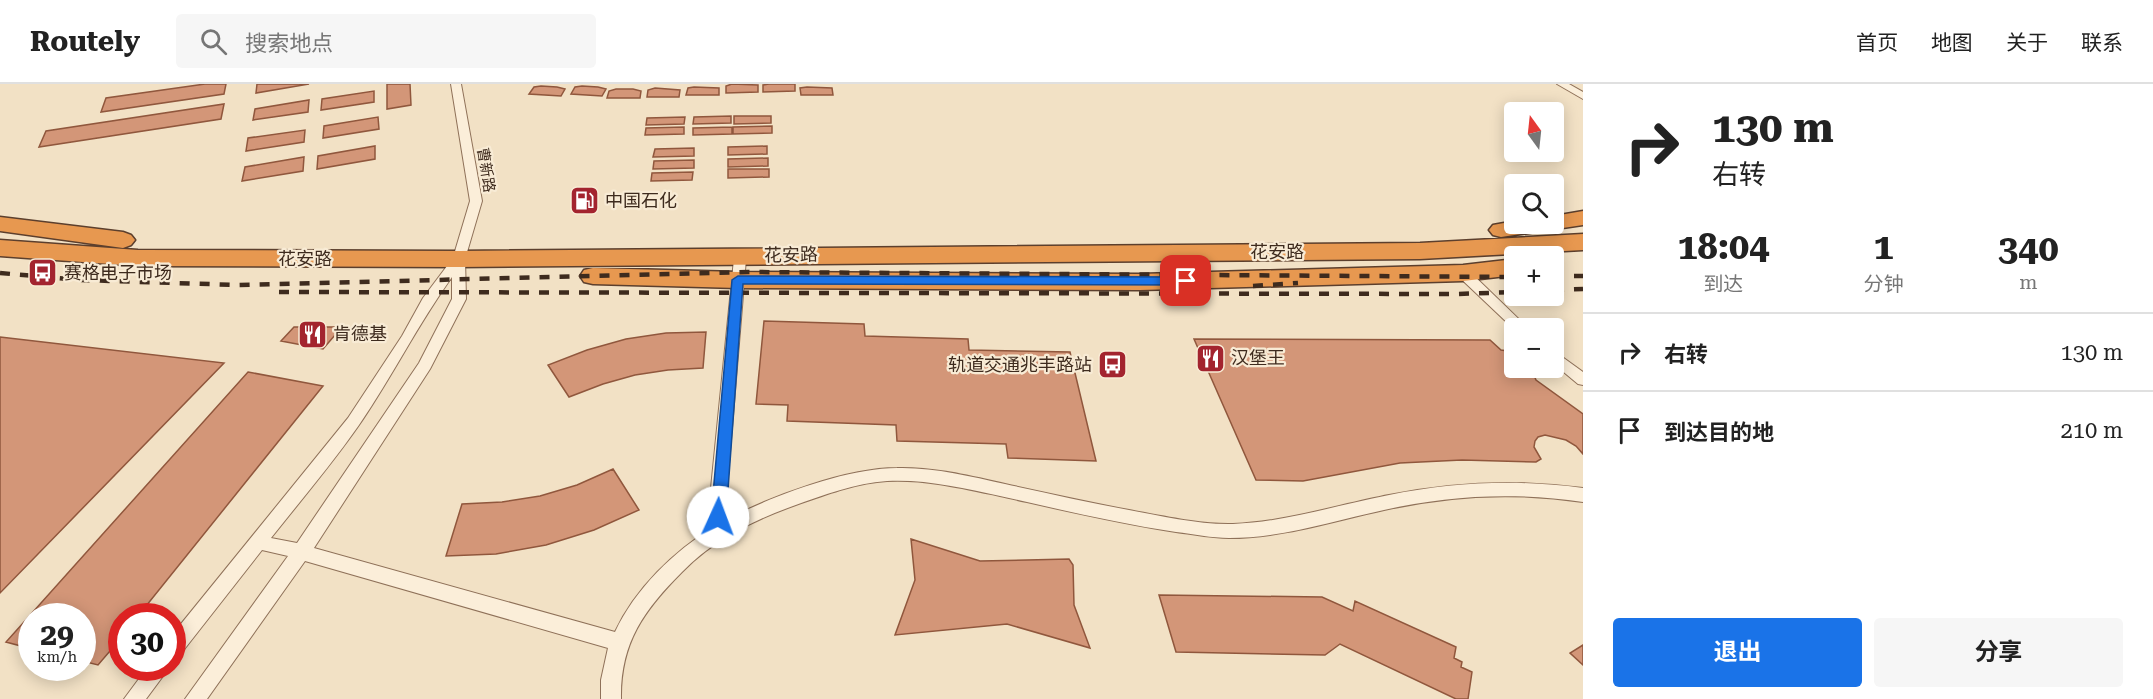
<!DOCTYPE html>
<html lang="zh">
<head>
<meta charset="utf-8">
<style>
	body { margin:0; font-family:"Roboto Serif","Noto Sans SC",serif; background:#f6f6f6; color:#222; height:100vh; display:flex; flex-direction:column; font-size:22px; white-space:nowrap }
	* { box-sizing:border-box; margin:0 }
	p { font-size:20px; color:#767676 }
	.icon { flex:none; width:33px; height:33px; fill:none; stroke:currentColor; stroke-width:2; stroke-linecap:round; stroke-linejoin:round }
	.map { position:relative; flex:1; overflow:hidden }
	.sheet { display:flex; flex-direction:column; background:#fff; width:570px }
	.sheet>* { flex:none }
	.hud { background:#fff; color:#222; overflow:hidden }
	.needle { width:39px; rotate:345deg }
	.tools { position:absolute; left:1504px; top:18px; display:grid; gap:12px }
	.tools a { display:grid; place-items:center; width:60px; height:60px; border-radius:6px; background:#fff; box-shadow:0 3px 15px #0003; font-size:30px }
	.speed { position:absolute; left:18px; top:519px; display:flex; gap:12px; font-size:30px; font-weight:700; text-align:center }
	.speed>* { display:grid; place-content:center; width:78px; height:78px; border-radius:50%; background:#fff; box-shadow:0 3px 15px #0003; line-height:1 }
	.speed small { font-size:15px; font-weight:400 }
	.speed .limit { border:9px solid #d22; background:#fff; color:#111 }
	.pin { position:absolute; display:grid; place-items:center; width:51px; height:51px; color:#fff; margin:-26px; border-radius:12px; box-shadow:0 3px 9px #0006 }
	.me { position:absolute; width:66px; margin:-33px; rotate:2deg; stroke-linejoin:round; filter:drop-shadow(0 0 4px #0008) }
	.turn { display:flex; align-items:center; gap:21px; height:126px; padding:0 30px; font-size:27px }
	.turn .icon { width:78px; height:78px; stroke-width:2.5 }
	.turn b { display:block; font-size:42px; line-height:51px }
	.eta { display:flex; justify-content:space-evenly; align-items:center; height:102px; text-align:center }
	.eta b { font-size:36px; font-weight:700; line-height:42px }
	.button { display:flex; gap:12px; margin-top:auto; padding:12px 30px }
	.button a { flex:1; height:69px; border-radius:6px; background:#1a73e8; color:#fff; font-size:24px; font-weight:700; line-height:69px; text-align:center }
	.button a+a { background:#f6f6f6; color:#222 }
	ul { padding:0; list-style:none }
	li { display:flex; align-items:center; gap:18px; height:78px; padding:0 30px; border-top:2px solid #e0e0e0 }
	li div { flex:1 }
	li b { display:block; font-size:22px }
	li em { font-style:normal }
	header { display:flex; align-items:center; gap:36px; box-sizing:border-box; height:84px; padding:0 30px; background:#fff; border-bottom:2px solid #e0e0e0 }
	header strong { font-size:28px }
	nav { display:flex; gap:33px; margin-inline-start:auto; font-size:21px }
	.search { width:420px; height:54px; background:#f6f6f6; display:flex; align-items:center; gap:15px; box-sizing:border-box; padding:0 21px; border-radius:6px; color:#767676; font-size:22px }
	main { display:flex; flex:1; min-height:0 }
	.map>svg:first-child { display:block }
	.building { fill:#d39678; stroke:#90573d; stroke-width:1.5 }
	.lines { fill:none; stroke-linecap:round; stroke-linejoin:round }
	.street-casing { stroke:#8f7159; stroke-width:2 }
	.highway-casing { stroke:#5c3f2d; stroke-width:3 }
	.street { fill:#fbeed9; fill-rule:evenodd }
	.highway { fill:#e79850; fill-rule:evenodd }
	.rail { stroke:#3e2b1e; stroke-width:4.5; stroke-dasharray:10 10; stroke-linecap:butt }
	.route { fill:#1a73e8; stroke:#114b97; stroke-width:1.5 }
	.labels { text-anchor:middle; stroke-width:4.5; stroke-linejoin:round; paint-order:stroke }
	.far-street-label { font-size:15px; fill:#3e2b1e; stroke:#f8ebd5 }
	.poi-label { font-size:18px; fill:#3e2b1e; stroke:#f8ebd5; text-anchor:start }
	.street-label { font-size:18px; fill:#3e2b1e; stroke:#f8ebd5 }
</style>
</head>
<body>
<header>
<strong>Routely</strong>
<div class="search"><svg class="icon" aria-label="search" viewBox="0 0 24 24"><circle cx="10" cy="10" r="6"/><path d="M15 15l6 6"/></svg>搜索地点</div>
<nav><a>首页</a><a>地图</a><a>关于</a><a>联系</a></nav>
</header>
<main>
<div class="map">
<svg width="1583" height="615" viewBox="0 0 1583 615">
	<rect width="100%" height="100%" fill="#f2e1c5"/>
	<!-- building -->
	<path class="building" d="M205,0H226L224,10L101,28L106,14Z
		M257,0H309L256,9Z
		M387,0H410L411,21L387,25Z
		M732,0L758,1V8L726,9V2Z
		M769,0H795V7L763,8V1Z
		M541,2L557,3L565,5L561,12L529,10L534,3Z
		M582,2L598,3L606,5L602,12L571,10L575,3Z
		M694,3L719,4V11H686L688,4Z
		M807,3L832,4L833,11H801L800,4Z
		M655,4L680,6L679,13H647L648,6Z
		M616,5H633L641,7L640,14H607L609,7Z
		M374,7V18L321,26L322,15Z
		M309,16L308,28L253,36L255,25Z
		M224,20L221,35L39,63L46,47Z
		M731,32V39L693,40L694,33Z
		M734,32H771V39L734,40Z
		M378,33L379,45L323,54L324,42Z
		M685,33L684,40L646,41L647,34Z
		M772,42V49L733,50V43Z
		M684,43V50L645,51L646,44Z
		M732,43V50L693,51V44Z
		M305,46L304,58L246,67L248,54Z
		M375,62V75L317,85L318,72Z
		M767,62V70L728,71V63Z
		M694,64V72L653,73L655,65Z
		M304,73L303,87L242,97L245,83Z
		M768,74V82L728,83V75Z
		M694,76V84L653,85L654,77Z
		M728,85H769V93L728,94Z
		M693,88L692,96L651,97L652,89Z
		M764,237L864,240L865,252L968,255L969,266L1070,268L1096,377L1008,374L1006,360L897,357L896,341L787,337L788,321L756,320Z
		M294,243H342L323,265L281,257Z
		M706,248L703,284L668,286L635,291L603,300L569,313L548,281L587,266L626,255L666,249Z
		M0,253L224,279L0,509Z
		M1194,255L1490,256L1501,266L1515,268V284H1531L1536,296L1583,330V370L1576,362L1566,356L1545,351L1538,353L1535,357L1534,363L1541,375L1536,378L1462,376L1400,379L1303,397L1256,396Z
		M248,288L323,302L138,532H122V553L98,581L82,577V532H32V565L6,558Z
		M613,385L639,426L594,446L546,461L496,470L446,472L462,420L502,418L540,412L577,401Z
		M911,455L980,477L1069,475L1073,481L1074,521L1090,564L1007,540L895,551L915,496Z
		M1159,511L1322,513L1353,527L1355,517L1456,563L1454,574L1462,578L1461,583L1472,588L1468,615H1456L1340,560L1325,571L1176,568Z
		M1583,561V581L1570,569Z"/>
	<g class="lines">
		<defs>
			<path id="street" d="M451,0H461L482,117L465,175L466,215L430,285L314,464L615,548C635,505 674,467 715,442L710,433L711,404L734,175L740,171L746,175L727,404L728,435C772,412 847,384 897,384C933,383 969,392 1005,400C1046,409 1087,418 1129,426C1161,432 1201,441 1233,440C1286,438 1337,421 1389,411C1454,398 1517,395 1583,404V418C1516,408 1450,411 1384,426C1333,437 1282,454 1229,454C1212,454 1193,450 1176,448C1116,439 1058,425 1000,412C963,404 925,395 887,397C855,399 824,411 793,422C752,437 713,456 682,488C644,526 620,559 621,615H601V596L608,564L305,477L207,615H185L288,472L262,466L179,572L172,575V551L348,334L402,252L423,214L453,174L470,117ZM452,193V215L419,279L297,459L271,454C301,416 332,380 359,341C392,293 418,240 452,193Z
				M1557,0H1569L1583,8V15Z
				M1463,185L1468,186L1528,244H1515V246L1458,192L1456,189Z
				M1554,267L1583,288V301L1578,300L1554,280Z
				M147,584H169L146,615H124Z"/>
			<path id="highway" d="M1583,127V141L1501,153L1493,151L1489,146L1493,141L1515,137V140H1554V132Z
				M0,133L123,148L131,151L135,156L131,161L123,164L0,147Z
				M1583,150V166L1420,175L459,183L138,182L0,172V156L138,166L459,167L1420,159Z
				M1515,175V191L1463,197L1140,206L738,204L593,200L584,198L580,192L584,186L593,184L738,188L1140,190L1463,181Z"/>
		</defs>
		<!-- street casing -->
		<use href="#street" class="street-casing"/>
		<!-- highway casing -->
		<use href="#highway" class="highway-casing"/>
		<!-- street -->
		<use href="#street" class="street"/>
		<!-- highway -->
		<use href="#highway" class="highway"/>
		<!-- rail -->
		<path class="rail" d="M0,189L80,196L239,201L748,188L1515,193
			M1554,192H1583
			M1253,202L1298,199
			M1554,206L1583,205
			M279,208L1458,210L1515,208"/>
	</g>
	<!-- route -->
	<path class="route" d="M738,192L1186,193L1192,197L1186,201L743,200L726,433L724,438L718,440L713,438L711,433L732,196Z"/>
	<!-- icons -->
	<defs>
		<symbol id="fuel-square" viewBox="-11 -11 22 22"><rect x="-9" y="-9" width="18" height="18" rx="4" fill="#a3242f" stroke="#f8ebd5"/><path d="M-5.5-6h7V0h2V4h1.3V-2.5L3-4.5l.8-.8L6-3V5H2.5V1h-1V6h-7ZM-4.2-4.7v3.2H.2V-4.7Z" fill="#fff"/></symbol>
		<symbol id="bus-square" viewBox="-11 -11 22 22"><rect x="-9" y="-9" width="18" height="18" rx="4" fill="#a3242f" stroke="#f8ebd5"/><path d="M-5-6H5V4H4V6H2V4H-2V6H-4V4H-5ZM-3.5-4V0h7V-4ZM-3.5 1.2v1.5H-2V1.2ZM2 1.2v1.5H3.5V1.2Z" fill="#fff"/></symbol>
		<symbol id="restaurant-square" viewBox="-11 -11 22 22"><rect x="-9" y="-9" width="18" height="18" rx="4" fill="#a3242f" stroke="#f8ebd5"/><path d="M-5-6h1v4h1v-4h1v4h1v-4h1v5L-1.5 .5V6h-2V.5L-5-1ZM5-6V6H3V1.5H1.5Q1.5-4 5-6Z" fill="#fff"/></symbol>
	</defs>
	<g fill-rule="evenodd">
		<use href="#fuel-square" x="568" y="100" width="33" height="33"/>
		<use href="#bus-square" x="26" y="172" width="33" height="33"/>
		<use href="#restaurant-square" x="296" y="234" width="33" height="33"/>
		<use href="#restaurant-square" x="1194" y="258" width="33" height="33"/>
		<use href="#bus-square" x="1096" y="264" width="33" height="33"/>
	</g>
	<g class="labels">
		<!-- far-street labels -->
		<g class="far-street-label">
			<text transform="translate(486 86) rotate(81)" y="5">曹新路</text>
		</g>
		<!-- poi labels -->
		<g class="poi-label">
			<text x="605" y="123">中国石化</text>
			<text x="64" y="195">赛格电子市场</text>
			<text x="333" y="256">肯德基</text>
			<text x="1231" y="280">汉堡王</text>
			<text x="1092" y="287" text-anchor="end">轨道交通兆丰路站</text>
		</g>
		<!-- street labels -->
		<g class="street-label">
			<text x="1277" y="174">花安路</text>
			<text transform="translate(791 171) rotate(-1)" y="6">花安路</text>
			<text x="305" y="181">花安路</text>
		</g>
	</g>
</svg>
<div class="tools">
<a><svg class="needle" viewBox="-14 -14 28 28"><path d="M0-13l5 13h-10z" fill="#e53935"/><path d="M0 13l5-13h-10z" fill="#767676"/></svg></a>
<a><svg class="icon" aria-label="search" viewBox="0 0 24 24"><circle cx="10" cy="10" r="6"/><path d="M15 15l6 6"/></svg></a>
<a>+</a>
<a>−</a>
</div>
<div class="speed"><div>29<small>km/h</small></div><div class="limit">30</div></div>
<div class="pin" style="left:1186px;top:197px;background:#d93025"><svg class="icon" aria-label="arrive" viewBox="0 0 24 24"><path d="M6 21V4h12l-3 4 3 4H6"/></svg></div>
<svg class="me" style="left:718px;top:433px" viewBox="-20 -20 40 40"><circle r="19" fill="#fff"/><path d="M0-13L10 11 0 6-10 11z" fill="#1a73e8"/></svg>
</div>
<section class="sheet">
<div class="hud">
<div class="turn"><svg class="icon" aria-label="right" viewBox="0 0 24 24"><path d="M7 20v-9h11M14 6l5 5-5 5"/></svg><div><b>130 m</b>右转</div></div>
</div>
<div class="eta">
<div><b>18:04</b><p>到达</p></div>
<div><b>1</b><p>分钟</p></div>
<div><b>340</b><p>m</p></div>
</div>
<ul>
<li><svg class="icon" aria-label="right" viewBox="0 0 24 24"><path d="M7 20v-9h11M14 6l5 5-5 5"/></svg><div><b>右转</b></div><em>130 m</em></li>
<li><svg class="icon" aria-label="arrive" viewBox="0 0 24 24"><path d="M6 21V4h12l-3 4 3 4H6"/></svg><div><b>到达目的地</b></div><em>210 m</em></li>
</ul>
<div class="button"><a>退出</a><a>分享</a></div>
</section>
</main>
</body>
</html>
